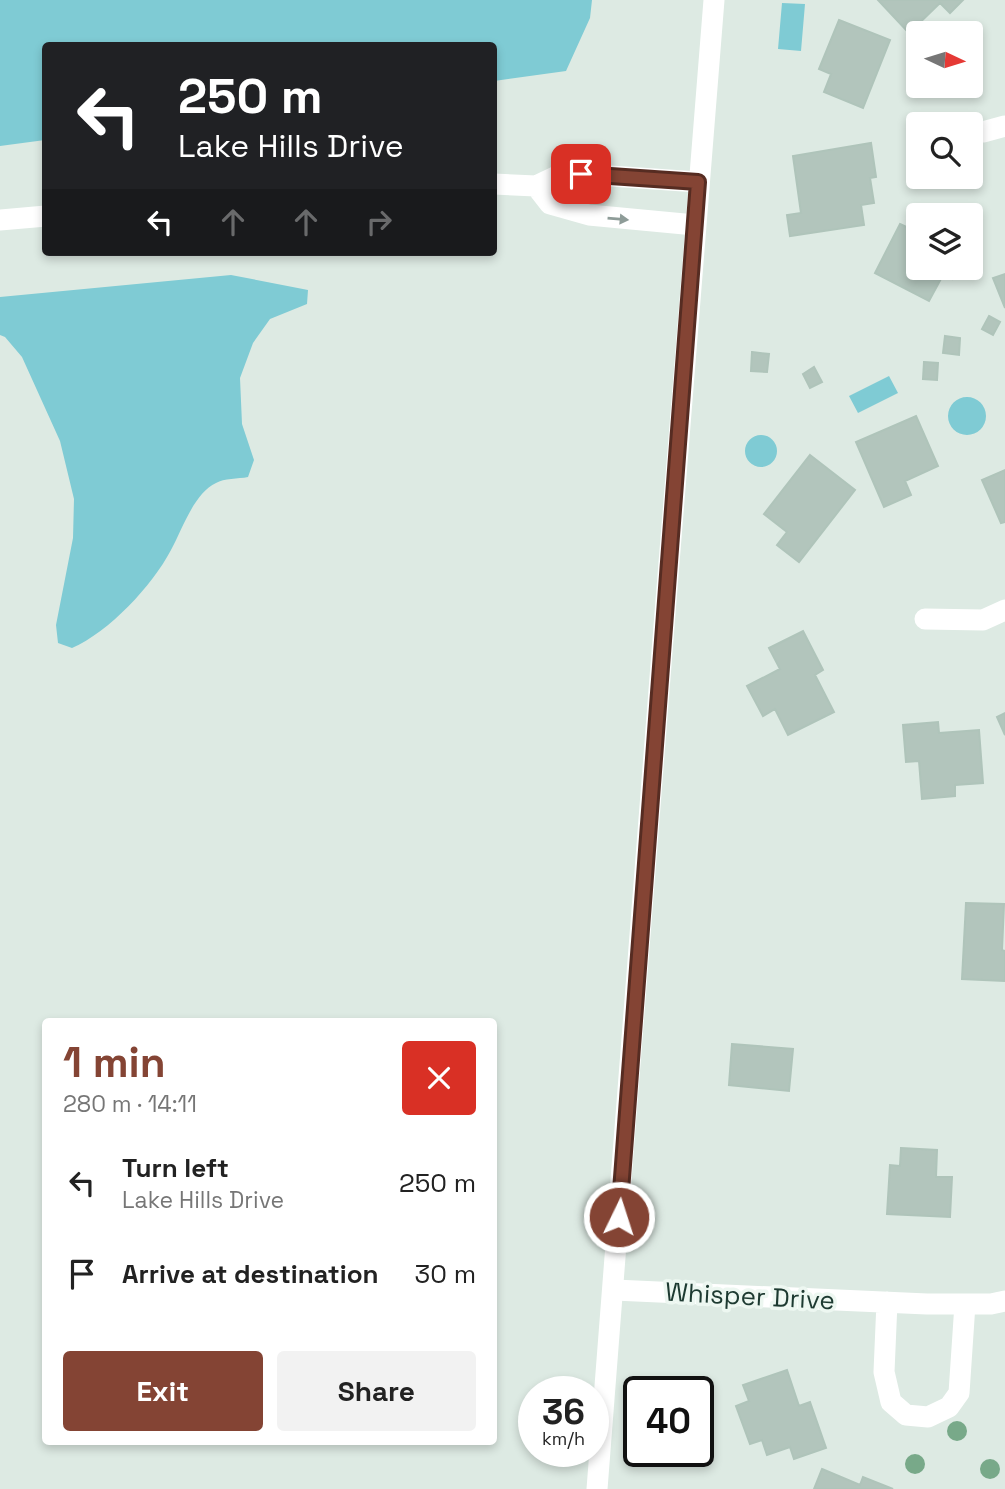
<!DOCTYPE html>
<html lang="en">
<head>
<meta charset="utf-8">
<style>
	body { margin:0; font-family:"Space Grotesk",sans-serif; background:#f2f2f2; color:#222; height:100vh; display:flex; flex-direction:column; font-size:26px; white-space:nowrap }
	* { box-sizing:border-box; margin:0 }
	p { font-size:23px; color:#767676 }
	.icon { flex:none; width:38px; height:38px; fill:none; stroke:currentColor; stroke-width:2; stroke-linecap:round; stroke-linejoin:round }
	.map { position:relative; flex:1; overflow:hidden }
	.side { position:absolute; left:42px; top:1018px; width:455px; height:427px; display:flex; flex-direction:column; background:#fff; border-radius:7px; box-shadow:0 4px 10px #0003 }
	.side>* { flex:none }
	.top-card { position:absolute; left:42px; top:42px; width:455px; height:214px; border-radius:7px; box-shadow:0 4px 10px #0003; background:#202124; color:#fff; overflow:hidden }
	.needle { width:46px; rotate:94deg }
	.tools { position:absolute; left:906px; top:21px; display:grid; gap:14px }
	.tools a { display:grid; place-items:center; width:77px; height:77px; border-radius:7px; background:#fff; box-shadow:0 4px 10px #0003; font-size:35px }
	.speed { position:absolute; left:518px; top:1376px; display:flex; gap:14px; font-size:35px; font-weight:700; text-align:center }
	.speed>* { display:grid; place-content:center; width:91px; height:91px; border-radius:50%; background:#fff; box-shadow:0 4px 10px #0003; line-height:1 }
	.speed small { font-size:18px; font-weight:400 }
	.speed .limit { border:4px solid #111; border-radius:10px; background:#fff; color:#111 }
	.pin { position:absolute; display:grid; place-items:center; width:60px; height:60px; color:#fff; margin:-30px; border-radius:14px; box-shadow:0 4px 10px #0006 }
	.me { position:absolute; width:77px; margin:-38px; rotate:4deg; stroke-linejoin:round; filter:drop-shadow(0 0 5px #0008) }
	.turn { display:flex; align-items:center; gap:24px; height:147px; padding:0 21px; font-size:32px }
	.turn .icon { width:91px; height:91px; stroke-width:2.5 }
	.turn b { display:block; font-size:49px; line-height:60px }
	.lanes { display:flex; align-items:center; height:66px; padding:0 21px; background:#0003; justify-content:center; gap:35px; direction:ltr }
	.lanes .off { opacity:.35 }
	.round { display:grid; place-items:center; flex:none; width:74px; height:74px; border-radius:7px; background:#f2f2f2 }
	.summary { display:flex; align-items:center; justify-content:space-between; height:119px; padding:0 21px }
	h1 { font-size:42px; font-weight:600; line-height:52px; color:#844434 }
	.cta { display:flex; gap:14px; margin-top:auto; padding:14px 21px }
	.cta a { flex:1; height:80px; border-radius:7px; background:#844434; color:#fff; font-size:28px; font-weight:600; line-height:80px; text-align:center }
	.cta a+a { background:#f2f2f2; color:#222 }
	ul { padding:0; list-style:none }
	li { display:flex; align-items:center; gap:21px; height:91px; padding:0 21px }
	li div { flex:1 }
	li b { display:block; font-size:26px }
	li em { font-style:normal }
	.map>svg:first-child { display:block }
	.water { fill:#7fcbd4 }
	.building { fill:#b2c5bc; stroke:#afc4ba; stroke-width:2 }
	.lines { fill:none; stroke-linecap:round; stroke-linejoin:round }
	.minor { stroke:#fff; stroke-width:21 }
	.tertiary { stroke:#fff; stroke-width:21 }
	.tree { fill:#78a989 }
	.oneway { fill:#8e9c98 }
	.route-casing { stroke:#562c22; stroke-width:18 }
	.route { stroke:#844434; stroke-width:12 }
	.labels { text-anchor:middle; stroke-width:7; stroke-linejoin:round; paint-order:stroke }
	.street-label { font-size:26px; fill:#1d3a31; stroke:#edf7f1 }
</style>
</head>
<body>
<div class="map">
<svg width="1005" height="1489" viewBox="0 0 1005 1489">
	<rect width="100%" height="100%" fill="#ddeae3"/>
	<!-- water -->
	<path class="water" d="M0,0H592L590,18L566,71L494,81V46H46L45,140L0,146Z
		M782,3L805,4L801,51L778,49Z
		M231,275L308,290L307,304L270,319L253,343L240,378L242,424L254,460L248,477C238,479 224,478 216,483C194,493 182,530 171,550C152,586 109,632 72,648L58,643L56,625L73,538L74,499L60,441L22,357L5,337L0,335V297Z
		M889,376L898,393L858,413L849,396Z
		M948 416a19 19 0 1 1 38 0a19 19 0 1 1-38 0Z
		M745 451a16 16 0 1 1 32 0a16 16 0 1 1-32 0Z"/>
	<!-- building -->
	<path class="building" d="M878,0H963L950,13L940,3L909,33Z
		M839,20L890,40L863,108L824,92L831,74L819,69Z
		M871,143L876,177L870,178L874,203L861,205L864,225L790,236L787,215L801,213L793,156Z
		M900,224L919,233V268H957L952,279L943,275L929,301L875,273Z
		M1005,274V308L993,278Z
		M989,316L1000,322L993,335L982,329Z
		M945,336L960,338L959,355L943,353Z
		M752,352L769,354L767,372L751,371Z
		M924,362L938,363L937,380L923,379Z
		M814,367L822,382L810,388L803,374Z
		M916,416L938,466L905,481L911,495L884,507L856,442Z
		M810,455L855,490L799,562L777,545L787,532L764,514Z
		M1005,470V522L1001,523L982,480Z
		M803,631L823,670L815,675L834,712L788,735L775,709L763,716L747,686L780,669L769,648Z
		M1005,713V735L997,717Z
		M938,722L939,733L979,730L983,783L955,785V796L922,799L919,761L906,762L903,725Z
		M966,903L1004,904L1002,950L1005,951V981L962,979Z
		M732,1044L793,1049L789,1091L729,1085Z
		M901,1148L937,1150L936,1177H952L950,1217L887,1214L890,1165L900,1166Z
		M787,1370L799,1406L810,1402L826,1448L794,1459L790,1447L767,1455L762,1440L750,1444L736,1406L749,1401L743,1385Z
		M822,1469L860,1485L863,1477L893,1489H814Z"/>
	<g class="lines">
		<!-- minor -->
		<path class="minor" d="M983,132L1005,126
			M494,184L536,186L557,176L581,174L698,182
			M536,186L550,204L589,215L695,225
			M0,220L46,216
			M925,619L983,620L1005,610
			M614,1290L927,1304H991L1005,1301
			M887,1302L884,1372L891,1402L906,1415L928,1417L949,1407L959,1393L965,1304"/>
		<!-- tertiary -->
		<path class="tertiary" d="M597,1489C639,993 671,496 714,0"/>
	</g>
	<!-- trees -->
	<g class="tree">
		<circle cx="957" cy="1431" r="10"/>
		<circle cx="915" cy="1464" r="10"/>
		<circle cx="990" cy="1469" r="10"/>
	</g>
	<!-- one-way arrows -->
	<defs><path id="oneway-solid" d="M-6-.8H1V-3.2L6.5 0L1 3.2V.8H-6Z" transform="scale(1.75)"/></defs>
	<use class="oneway" href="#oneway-solid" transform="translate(618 219) rotate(5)"/>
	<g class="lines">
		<defs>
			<path id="route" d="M581,174L698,182L619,1217"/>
		</defs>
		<!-- route casing -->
		<use href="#route" class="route-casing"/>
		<!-- route -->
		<use href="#route" class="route"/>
	</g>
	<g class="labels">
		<!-- street labels -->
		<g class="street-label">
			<text transform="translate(750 1296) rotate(3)" y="9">Whisper Drive</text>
		</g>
	</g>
</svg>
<div class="tools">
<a><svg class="needle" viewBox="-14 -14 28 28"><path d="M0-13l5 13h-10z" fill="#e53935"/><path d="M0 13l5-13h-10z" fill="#767676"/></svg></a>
<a><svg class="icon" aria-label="search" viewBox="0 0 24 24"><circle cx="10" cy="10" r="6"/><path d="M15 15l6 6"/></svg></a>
<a><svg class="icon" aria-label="layers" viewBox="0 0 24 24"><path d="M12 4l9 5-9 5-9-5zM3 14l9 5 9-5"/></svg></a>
</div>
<div class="speed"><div>36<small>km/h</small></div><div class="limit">40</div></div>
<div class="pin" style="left:581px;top:174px;background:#d93025"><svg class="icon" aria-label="arrive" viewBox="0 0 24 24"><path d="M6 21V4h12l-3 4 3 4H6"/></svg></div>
<svg class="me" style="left:619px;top:1217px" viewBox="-20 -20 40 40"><circle r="17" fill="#844434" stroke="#fff" stroke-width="3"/><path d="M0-11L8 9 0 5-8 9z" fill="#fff"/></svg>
<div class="top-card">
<div class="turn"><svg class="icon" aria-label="left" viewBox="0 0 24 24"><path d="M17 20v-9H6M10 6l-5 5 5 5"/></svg><div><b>250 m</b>Lake Hills Drive</div></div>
<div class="lanes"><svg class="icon" aria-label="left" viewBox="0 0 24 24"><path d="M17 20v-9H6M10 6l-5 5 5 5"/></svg><svg class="icon off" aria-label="ahead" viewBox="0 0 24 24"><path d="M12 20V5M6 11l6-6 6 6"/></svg><svg class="icon off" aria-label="ahead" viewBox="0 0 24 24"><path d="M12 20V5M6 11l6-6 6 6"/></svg><svg class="icon off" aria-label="right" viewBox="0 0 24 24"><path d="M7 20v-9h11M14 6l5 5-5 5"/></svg></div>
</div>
<section class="side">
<div class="summary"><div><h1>1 min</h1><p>280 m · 14:11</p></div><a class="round" style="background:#d93025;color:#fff"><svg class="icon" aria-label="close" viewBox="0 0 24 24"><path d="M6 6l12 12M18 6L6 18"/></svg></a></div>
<ul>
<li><svg class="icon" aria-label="left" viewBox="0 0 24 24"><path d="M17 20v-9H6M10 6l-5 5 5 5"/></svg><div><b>Turn left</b><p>Lake Hills Drive</p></div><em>250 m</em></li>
<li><svg class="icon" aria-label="arrive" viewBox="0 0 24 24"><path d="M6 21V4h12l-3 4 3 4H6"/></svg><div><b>Arrive at destination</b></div><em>30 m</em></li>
</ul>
<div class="cta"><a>Exit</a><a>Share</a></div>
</section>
</div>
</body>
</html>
